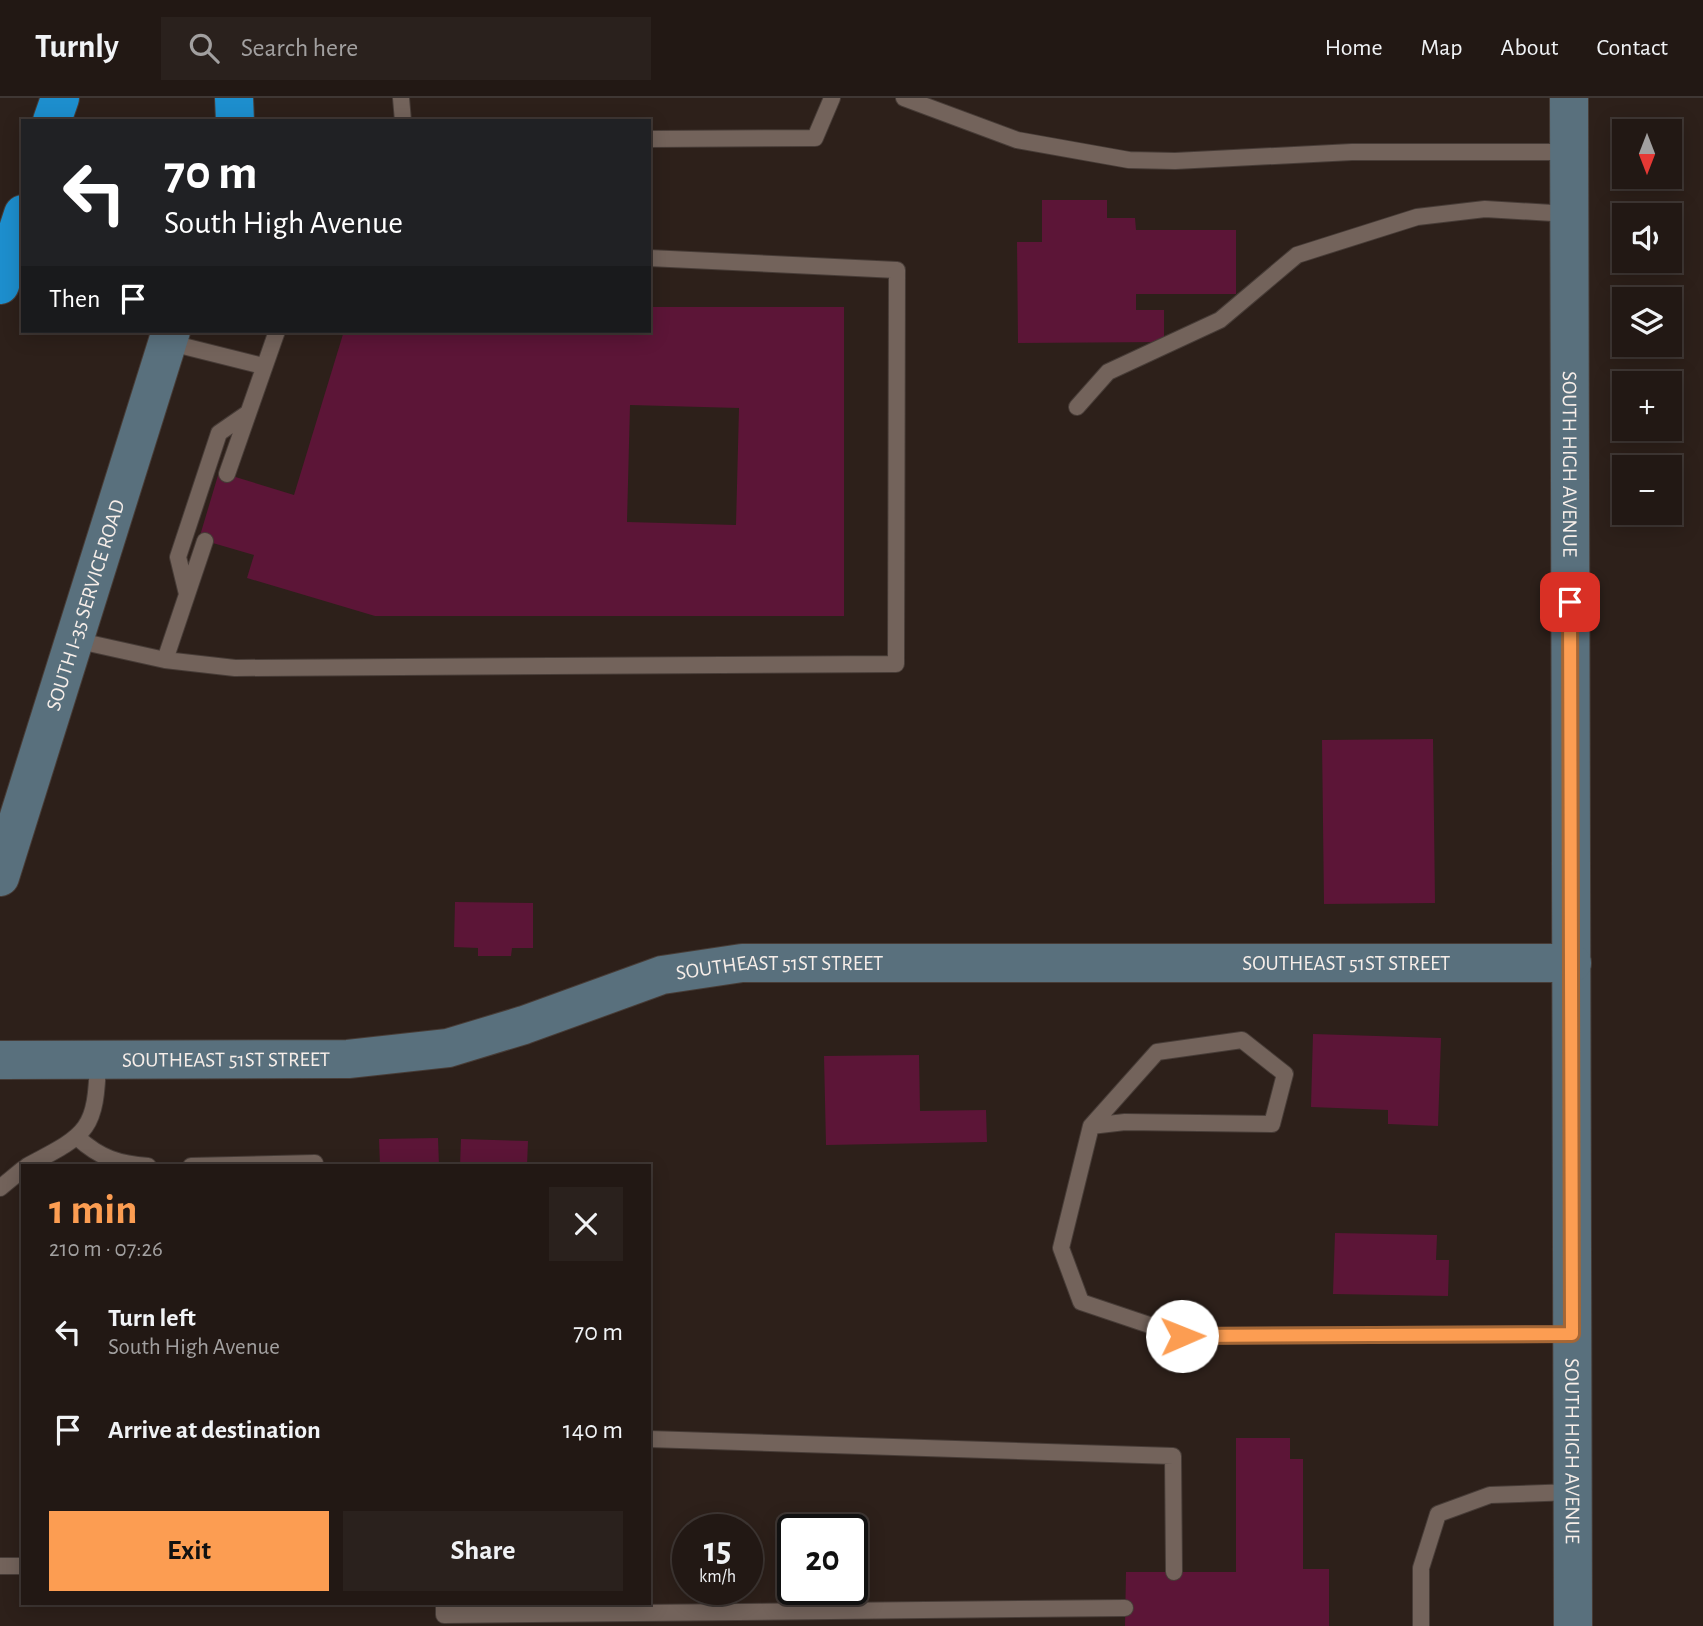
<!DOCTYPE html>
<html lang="en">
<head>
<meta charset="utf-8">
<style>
	body { margin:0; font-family:"Alegreya Sans",sans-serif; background:#2a211d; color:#f1f3f6; height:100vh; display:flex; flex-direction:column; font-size:26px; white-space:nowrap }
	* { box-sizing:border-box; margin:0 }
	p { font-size:23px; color:#a2a0a0 }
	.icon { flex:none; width:38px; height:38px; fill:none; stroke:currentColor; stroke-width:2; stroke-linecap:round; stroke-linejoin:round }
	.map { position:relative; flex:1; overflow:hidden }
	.panel { position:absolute; left:21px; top:1066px; width:630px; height:441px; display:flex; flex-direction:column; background:#221814; border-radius:0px; box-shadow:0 4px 18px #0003,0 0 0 2px #3f3734 }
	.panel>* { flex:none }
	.guide { position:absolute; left:21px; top:21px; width:630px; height:214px; border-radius:0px; box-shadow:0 4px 18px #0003,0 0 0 2px #3f3734; background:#202124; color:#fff; overflow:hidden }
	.needle { width:46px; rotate:180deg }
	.tools { position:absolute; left:1612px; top:21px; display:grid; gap:14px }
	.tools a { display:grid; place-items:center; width:70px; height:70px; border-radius:0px; background:#221814; box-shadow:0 4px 18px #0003,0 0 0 2px #3f3734; font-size:35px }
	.speed { position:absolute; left:672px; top:1416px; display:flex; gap:14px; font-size:35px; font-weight:700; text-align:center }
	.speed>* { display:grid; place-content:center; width:91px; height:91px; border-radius:50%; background:#221814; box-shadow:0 4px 18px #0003,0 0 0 2px #3f3734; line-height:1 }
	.speed small { font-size:18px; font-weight:400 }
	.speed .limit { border:4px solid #111; border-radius:10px; background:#fff; color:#111 }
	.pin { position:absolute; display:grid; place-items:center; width:60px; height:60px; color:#fff; margin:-30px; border-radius:14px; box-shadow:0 4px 10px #0006 }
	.me { position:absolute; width:77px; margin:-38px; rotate:89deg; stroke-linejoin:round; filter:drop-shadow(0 0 5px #0008) }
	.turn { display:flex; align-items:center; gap:24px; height:147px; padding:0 28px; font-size:32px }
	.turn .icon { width:91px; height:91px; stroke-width:2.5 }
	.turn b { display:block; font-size:49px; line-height:60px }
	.then { display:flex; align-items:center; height:66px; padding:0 28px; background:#0003; gap:14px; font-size:26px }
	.round { display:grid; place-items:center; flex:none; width:74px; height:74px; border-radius:0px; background:#2a211d }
	.headline { display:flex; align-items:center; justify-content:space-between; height:119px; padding:0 28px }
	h1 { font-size:42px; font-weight:700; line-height:52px; color:#fc9d52 }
	.primary-button { display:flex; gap:14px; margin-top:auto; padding:14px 28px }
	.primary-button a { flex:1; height:80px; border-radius:0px; background:#fc9d52; color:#111; font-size:28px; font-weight:700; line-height:80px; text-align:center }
	.primary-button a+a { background:#2a211d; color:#f1f3f6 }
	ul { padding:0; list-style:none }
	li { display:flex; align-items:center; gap:21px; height:98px; padding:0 28px }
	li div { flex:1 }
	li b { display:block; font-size:26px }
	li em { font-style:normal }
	header { display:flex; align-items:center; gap:42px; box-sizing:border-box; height:98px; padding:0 35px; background:#221814; border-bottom:2px solid #3f3734 }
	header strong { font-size:33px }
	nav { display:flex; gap:38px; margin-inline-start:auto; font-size:24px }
	.search { width:490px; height:63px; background:#2a211d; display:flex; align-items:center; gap:18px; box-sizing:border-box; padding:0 24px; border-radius:0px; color:#a2a0a0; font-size:26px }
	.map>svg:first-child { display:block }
	.building { fill:#5c1537; fill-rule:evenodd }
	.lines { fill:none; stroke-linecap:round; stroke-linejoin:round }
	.lane-casing { stroke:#473c37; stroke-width:18 }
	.secondary-casing { stroke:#473c37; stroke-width:40 }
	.highway-casing { stroke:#473c37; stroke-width:40 }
	.lane { stroke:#73635b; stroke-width:16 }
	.secondary { stroke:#59707d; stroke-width:38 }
	.highway { stroke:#1d8ecd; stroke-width:38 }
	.route-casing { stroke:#a46635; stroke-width:18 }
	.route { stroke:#fc9d52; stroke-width:12 }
	.labels { text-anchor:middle; stroke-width:6; stroke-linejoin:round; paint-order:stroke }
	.street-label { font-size:21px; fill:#f7eee9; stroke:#2d201a }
</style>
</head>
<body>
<header>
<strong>Turnly</strong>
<div class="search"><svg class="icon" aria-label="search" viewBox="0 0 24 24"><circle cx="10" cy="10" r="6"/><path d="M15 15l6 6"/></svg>Search here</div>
<nav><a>Home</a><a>Map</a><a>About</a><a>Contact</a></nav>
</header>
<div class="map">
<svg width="1703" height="1528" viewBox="0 0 1703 1528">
	<rect width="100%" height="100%" fill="#2d201a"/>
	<!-- building -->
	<path class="building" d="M1042,102H1107V120H1135L1136,132H1236V196H1136V212H1164V244L1018,245L1017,144H1042Z
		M649,209H844V518H375L247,480L254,457L199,441L219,374L294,397L344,233H649ZM630,307L739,310L736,427L627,424Z
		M1433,641L1435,805L1324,806L1322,642Z
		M455,804L533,805V850H512L511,858H478V850L454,849Z
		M1313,936L1441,940L1438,1028L1388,1026V1012L1311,1009Z
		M919,957L920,1013L986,1012L987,1044L826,1047L824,958Z
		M438,1040L439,1068H380L379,1041Z
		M461,1041L528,1043L527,1068H460Z
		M1335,1135L1437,1137L1436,1162H1449L1448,1198L1333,1196Z
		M1236,1340H1290V1361H1303V1471H1329V1528H1125L1126,1474H1236Z"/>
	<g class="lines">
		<defs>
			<path id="lane" d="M401,0L403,23
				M904,0L1017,42L1129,62L1175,63L1352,54H1569
				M649,41L815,40L832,0
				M167,244L263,268
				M1077,309L1108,274L1220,222L1297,157L1417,119L1485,111L1569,116
				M227,376L277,233
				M187,496L178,459L219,335L248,315
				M75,542L165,562L235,570L896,566L897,172L649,160
				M165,562L205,443
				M1091,1028L1125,1024L1272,1026L1285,976L1242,942L1157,954L1091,1028L1061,1150L1081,1204L1182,1238L1572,1236
				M78,1040C100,1060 119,1066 148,1068
				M27,1068C88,1036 96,1033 98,962
				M191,1068L315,1065
				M0,1090L23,1071
				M649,1341L1173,1358L1174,1474
				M0,1468H23
				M444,1505V1517L1125,1510
				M1421,1528V1470L1438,1416L1490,1397L1573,1394"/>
			<g id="secondary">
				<path id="s1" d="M1569,0L1573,1528"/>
				<path id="s2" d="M0,779L171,233"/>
				<path id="s3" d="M0,962L348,961L448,950L524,927L662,877L742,865H1572"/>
			</g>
			<path id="highway" d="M234,0L235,23
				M52,23L60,0
				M0,187L23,116"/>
		</defs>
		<!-- lane casing -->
		<use href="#lane" class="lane-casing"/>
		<!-- secondary casing -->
		<use href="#secondary" class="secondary-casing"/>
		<!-- highway casing -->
		<use href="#highway" class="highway-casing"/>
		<!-- lane -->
		<use href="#lane" class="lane"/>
		<!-- secondary -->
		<use href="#secondary" class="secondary"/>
		<!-- highway -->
		<use href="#highway" class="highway"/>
	</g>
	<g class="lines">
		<defs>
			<path id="route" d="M1182,1238L1572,1236L1570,504"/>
		</defs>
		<!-- route casing -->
		<use href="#route" class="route-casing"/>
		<!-- route -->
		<use href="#route" class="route"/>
	</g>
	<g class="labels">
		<!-- street labels -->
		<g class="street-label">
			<text dy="7" stroke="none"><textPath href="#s1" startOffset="366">SOUTH HIGH AVENUE</textPath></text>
			<text dy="7" stroke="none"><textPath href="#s2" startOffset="285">SOUTH I-35 SERVICE ROAD</textPath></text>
			<text dy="7" stroke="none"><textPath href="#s3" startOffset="1360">SOUTHEAST 51ST STREET</textPath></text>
			<text dy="7" stroke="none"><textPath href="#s3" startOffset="793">SOUTHEAST 51ST STREET</textPath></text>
			<text dy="7" stroke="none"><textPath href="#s3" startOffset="226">SOUTHEAST 51ST STREET</textPath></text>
			<text dy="7" stroke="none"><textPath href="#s1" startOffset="1353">SOUTH HIGH AVENUE</textPath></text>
		</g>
	</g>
</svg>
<div class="tools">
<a><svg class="needle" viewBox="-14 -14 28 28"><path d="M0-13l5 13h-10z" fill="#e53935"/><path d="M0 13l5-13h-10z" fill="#a2a0a0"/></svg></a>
<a><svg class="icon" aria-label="sound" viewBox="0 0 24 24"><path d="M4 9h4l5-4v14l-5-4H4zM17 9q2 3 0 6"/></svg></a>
<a><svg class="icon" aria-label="layers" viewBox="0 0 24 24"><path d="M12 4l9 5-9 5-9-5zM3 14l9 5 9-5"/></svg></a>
<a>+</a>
<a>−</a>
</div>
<div class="speed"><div>15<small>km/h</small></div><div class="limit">20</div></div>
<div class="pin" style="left:1570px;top:504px;background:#d93025"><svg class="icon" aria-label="arrive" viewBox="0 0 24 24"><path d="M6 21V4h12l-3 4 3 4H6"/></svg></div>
<svg class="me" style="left:1182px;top:1238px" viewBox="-20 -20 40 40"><circle r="19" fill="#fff"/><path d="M0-13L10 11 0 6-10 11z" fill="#fc9d52"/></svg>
<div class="guide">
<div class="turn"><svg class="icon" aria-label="left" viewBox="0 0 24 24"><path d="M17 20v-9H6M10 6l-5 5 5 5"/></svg><div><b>70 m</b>South High Avenue</div></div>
<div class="then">Then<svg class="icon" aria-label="arrive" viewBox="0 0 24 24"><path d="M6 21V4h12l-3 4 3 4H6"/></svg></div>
</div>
<section class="panel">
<div class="headline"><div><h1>1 min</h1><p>210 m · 07:26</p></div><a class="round"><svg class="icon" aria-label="close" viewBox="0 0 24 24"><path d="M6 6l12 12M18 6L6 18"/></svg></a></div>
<ul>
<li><svg class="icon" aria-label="left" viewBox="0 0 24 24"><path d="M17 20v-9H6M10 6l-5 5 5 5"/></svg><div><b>Turn left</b><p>South High Avenue</p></div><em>70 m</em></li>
<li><svg class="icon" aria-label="arrive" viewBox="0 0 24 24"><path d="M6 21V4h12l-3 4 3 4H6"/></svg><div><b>Arrive at destination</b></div><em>140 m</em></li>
</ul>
<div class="primary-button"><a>Exit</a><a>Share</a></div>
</section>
</div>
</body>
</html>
